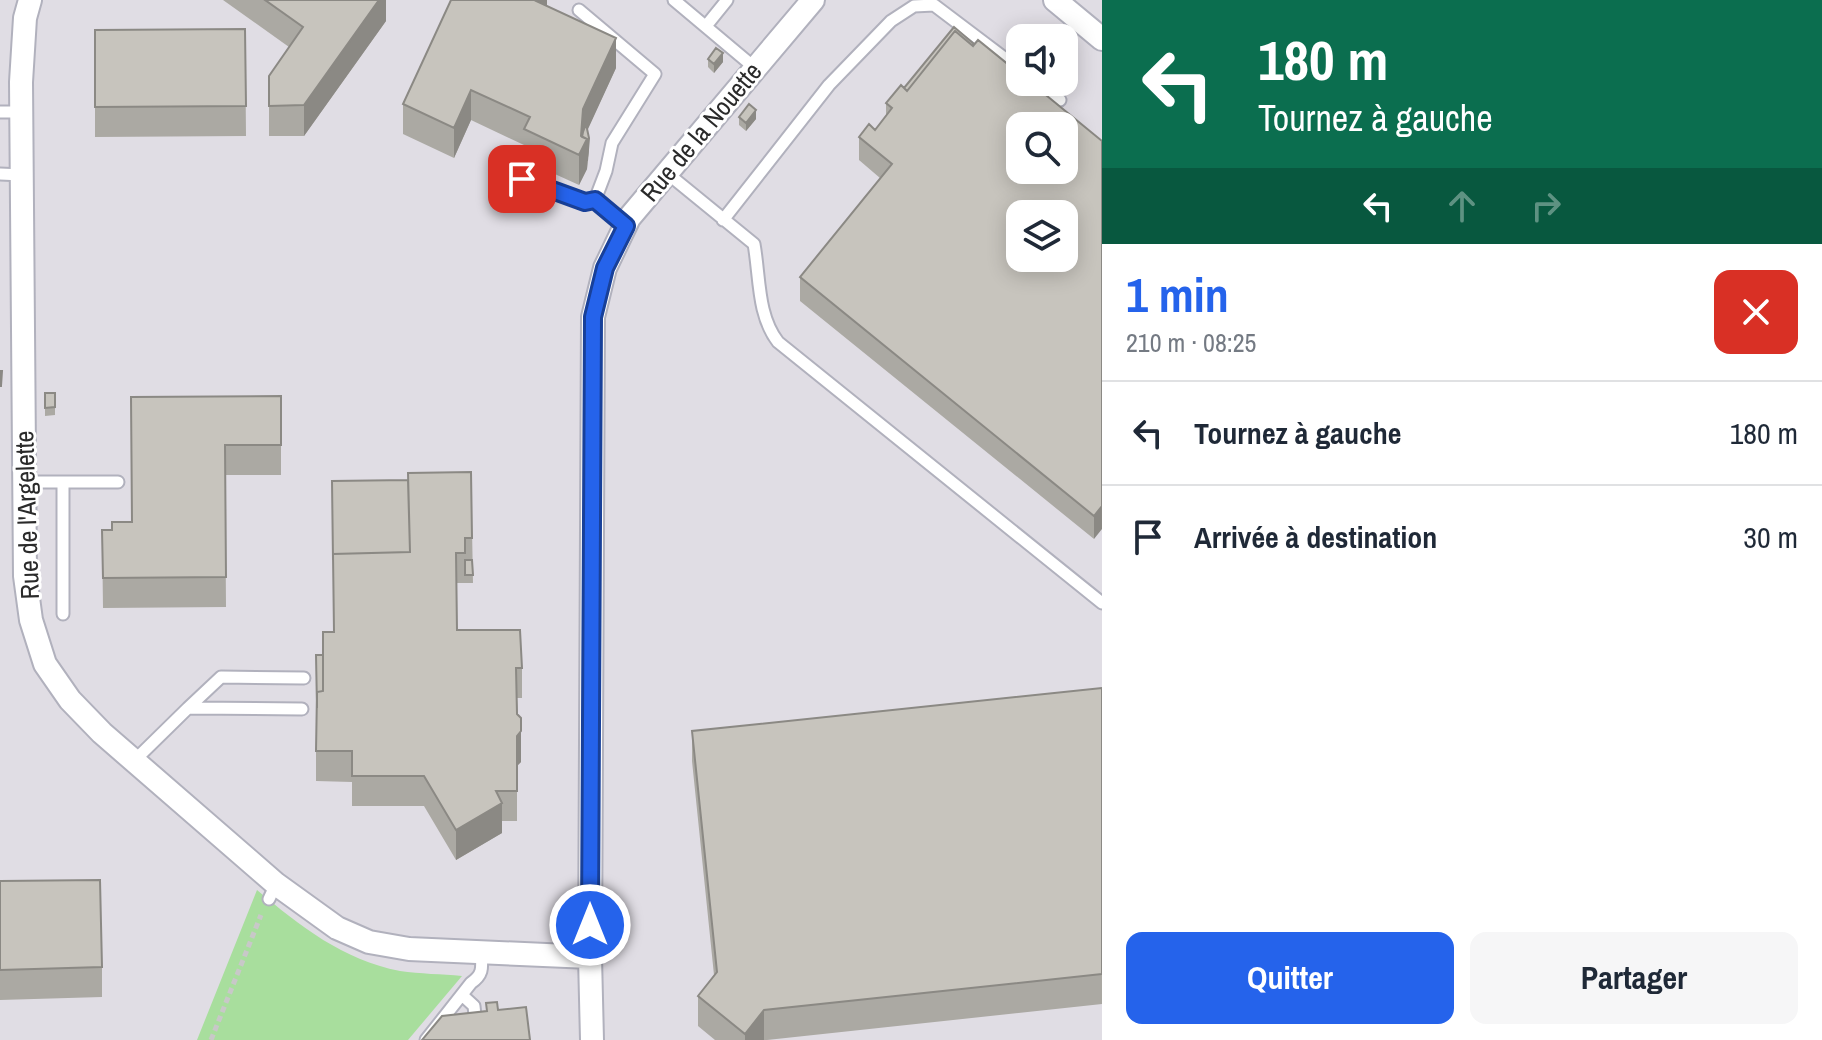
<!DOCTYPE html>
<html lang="fr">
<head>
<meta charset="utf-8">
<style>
	body { margin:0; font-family:"Archivo Narrow",sans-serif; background:#f6f6f7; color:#1f2937; height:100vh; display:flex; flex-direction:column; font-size:30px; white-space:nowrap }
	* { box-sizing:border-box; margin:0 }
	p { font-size:26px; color:#747a83 }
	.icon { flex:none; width:44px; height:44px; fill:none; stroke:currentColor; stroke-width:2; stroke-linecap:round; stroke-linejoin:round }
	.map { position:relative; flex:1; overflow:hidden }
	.details { display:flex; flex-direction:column; background:#fff; width:720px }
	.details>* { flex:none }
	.banner { background:#0b6e4f; color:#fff; overflow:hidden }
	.controls { position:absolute; left:1006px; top:24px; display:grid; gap:16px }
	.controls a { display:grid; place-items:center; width:72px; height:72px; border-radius:16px; background:#fff; box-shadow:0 4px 20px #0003; font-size:40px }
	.pin { position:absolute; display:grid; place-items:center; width:68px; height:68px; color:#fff; margin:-34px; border-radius:16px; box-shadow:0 4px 12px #0006 }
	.me { position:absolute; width:88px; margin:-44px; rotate:0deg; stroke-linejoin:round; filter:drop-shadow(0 0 6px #0008) }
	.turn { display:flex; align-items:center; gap:28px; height:168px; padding:0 24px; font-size:36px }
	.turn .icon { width:104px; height:104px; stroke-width:2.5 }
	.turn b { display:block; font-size:56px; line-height:68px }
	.lanes { display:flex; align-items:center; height:76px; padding:0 24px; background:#0003; justify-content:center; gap:40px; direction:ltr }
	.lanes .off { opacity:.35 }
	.round { display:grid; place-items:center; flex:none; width:84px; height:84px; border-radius:16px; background:#f6f6f7 }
	.headline { display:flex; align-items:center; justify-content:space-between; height:136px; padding:0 24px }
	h1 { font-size:48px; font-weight:700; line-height:60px; color:#2563eb }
	.action { display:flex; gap:16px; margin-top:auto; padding:16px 24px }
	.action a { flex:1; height:92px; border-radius:16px; background:#2563eb; color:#fff; font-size:32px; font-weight:700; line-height:92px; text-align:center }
	.action a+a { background:#f6f6f7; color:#1f2937 }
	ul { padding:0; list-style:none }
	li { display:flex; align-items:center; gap:24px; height:104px; padding:0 24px; border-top:2px solid #e0e1e3 }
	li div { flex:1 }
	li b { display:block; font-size:30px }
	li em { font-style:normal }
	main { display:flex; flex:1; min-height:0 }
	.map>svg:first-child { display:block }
	.industrial { fill:#e0dde4; fill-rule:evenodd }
	.green { fill:#a8de9d }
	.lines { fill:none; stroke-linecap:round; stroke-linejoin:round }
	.lane-casing { stroke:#b1b1bd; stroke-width:15 }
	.street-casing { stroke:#b1b1bd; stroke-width:26 }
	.path { stroke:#c8c8c8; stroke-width:5; stroke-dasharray:6 4; stroke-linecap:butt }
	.lane { stroke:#fff; stroke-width:11 }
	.street { stroke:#fff; stroke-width:22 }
	.wall { fill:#aba9a3 }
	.shaded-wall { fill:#8b8984 }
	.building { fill:#c7c4bd; stroke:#8b8984; stroke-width:2; fill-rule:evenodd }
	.route-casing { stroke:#184099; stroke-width:20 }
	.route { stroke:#2563eb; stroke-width:14 }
	.labels { text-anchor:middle; stroke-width:6; stroke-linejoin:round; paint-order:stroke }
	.street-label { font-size:26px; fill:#2a2a2a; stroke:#fff }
</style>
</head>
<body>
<main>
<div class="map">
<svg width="1102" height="1040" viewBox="0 0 1102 1040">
	<rect width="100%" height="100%" fill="#ebe8dd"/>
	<!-- industrial -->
	<path class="industrial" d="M0,0H1102V1040H0ZM1020,38H1064V82H1020ZM1020,126H1064V170H1020ZM1020,214H1064V258H1020Z"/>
	<!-- green -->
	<path class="green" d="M257,890C300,926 343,960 400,971C420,974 442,974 462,976L408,1040H197Z"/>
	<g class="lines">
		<defs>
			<path id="lane" d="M674,0L755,68
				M706,26L727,0
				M1035,82L1060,100
				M0,112H21
				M667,173L754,244C760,277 757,315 778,342L1102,603
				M0,174L22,175
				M522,179L585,202L595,200L606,171L612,143L655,74L579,10
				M595,200L626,226
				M723,220L829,85L891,21L914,6L934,5L1020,70
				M24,482H118
				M63,614V483
				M188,708L221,677L304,678
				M134,761L188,708L302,709
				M269,899L276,884
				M462,995L474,1006L476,1025
				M426,1040L471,983C484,974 482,967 481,952"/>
			<path id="street" d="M30,0L25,18L21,82L25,576L31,620L45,664L70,700L102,733L276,884L337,928L369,942L409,949L590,957
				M1055,0L1102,39
				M592,1040L590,957L593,317L605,268L629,218L813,0"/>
		</defs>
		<!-- lane casing -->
		<use href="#lane" class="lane-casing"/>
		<!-- street casing -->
		<use href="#street" class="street-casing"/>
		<!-- path -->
		<path class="path" d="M211,1040L261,915"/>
		<!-- lane -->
		<use href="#lane" class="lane"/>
		<!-- street -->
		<use href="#street" class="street"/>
	</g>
	<!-- wall -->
	<path class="wall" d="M223,0H386V21L304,136H269V76L289,47Z
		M547,0V6L616,68L587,130L589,146L587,169L579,185L524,160V145L471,120L454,158L403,134V104Z
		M245,29L246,136L95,137V30Z
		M1064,38L1074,50L1069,57L1064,53Z
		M974,44L1102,141L1094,539L800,301V277L880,178L859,160V137L875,130L886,115V103L904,88Z
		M708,59L723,62L714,73L708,67Z
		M739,117L756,119L746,131L739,125Z
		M45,393H55V415L45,416Z
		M281,396V475H225L226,607L103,608L102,530H112L132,522Z
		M471,472L473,583H456L457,630L522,668V698H517L521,762L517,766V821H502V833L456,860L424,806H352V782L316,781V655H323L408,480Z
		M1102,688V1004L767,1040H715L698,1026V996L714,975L692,761V731Z
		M0,881L102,967V997L0,1000Z"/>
	<!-- shaded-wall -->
	<path class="shaded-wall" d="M379,0H386V21L304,136V105Z
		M537,0H547V10L536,1Z
		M616,38V68L583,140L589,138V146L587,169L579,185V155L583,109Z
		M1074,42V50L1069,57V49Z
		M723,53V62L714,73V64Z
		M471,90V120L454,158V128Z
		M756,110V119L746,131V123Z
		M1102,506V529L1094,539V516Z
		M521,731V762L517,766V736Z
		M502,803V833L456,860V830Z
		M764,1010V1040H745V1034Z"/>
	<!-- building -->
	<path class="building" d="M265,0H379L304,105L269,106V76L303,27Z
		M451,0H537L536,1L616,38L583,109L581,136L587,139L579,155L524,129L530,117L471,90L454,128L403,104Z
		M954,27L974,44L973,46L955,31L907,91L904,88Z
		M245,29L246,106L95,107V30Z
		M955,31L973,46L978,40L1020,74V82H1030L1102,141V506L1094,516L800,277L892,164L859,137L869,124L875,130L892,108L886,103L901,85L907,91ZM1020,126H1064V170H1020ZM1020,214H1064V258H1020Z
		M1062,32L1074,42L1069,49L1064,45V38H1057Z
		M716,48L723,53L714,64L708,59Z
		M749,104L756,110L746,123L739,117Z
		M586,124L589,138L587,161V139L582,137L583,132Z
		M0,371H2L1,386H0Z
		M45,393H55V407L45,408Z
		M281,396V445H225L226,577L103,578L102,530H112V522H132L131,397Z
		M471,472L472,538H465V553H456L457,630H520L522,668H516L517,714L521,718V731L517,736V791H496L502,803L456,830L424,776H352V751H316L317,692L323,691V632H334L333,554L410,552L408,473Z
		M408,480L410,552L333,554V560L332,481Z
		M465,560H472L473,575H465Z
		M316,655H323V691L317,692V708Z
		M1102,688V974L764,1010L745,1034L698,996L717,972L692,731Z
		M100,880L102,967L0,970V881Z
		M497,1002L498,1010L526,1007L530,1040H422L442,1016L487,1011L486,1003Z"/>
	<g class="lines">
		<defs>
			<path id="route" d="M522,179L585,202L595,200L626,226L605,268L593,317L590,925"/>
		</defs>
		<!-- route casing -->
		<use href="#route" class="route-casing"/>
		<!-- route -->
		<use href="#route" class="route"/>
	</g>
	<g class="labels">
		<!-- street labels -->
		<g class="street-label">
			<text transform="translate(701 132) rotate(-50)" y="9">Rue de la Nouette</text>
			<text transform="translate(27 515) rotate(-92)" y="9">Rue de l'Argelette</text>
		</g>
	</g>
</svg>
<div class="controls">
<a><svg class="icon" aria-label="sound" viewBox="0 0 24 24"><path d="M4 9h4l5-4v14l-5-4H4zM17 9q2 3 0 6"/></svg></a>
<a><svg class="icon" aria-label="search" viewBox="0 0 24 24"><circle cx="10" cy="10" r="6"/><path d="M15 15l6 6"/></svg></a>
<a><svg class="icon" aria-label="layers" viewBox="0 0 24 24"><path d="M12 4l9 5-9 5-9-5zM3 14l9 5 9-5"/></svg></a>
</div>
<div class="pin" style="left:522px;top:179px;background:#d93025"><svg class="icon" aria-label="arrive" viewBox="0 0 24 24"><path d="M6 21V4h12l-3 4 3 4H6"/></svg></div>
<svg class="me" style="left:590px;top:925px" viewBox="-20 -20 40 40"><circle r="17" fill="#2563eb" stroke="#fff" stroke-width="3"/><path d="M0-11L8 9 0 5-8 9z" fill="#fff"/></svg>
</div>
<section class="details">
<div class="banner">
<div class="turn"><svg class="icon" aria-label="left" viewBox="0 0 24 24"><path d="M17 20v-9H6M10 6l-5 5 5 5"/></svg><div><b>180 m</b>Tournez à gauche</div></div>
<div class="lanes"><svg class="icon" aria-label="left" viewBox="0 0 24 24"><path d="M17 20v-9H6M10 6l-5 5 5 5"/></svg><svg class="icon off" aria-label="ahead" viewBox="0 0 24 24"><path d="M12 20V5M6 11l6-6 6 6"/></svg><svg class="icon off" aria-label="right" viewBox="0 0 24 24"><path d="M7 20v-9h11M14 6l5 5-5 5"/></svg></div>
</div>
<div class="headline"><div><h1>1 min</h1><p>210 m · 08:25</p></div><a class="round" style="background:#d93025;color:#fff"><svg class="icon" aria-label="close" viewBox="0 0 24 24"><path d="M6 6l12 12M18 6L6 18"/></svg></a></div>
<ul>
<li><svg class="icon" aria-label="left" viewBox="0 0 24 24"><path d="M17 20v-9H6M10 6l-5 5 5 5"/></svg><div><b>Tournez à gauche</b></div><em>180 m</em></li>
<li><svg class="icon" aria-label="arrive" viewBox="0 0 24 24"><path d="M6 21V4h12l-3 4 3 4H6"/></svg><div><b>Arrivée à destination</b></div><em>30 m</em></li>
</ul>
<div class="action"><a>Quitter</a><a>Partager</a></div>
</section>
</main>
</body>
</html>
